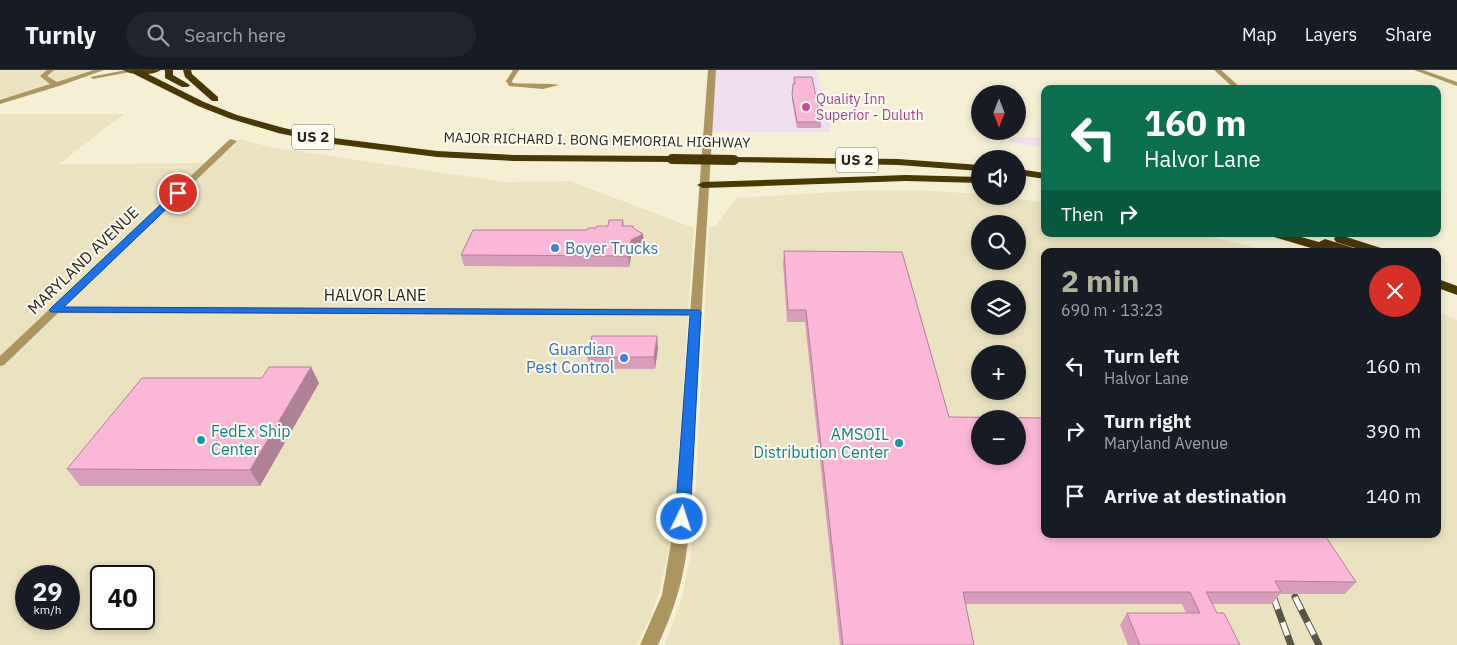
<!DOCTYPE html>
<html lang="en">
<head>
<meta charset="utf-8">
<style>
	body { margin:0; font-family:"IBM Plex Sans",sans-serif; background:#20242c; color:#f1f3f6; height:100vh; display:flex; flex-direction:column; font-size:19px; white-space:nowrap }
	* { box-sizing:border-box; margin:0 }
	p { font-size:16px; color:#9ea1a6 }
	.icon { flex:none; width:28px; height:28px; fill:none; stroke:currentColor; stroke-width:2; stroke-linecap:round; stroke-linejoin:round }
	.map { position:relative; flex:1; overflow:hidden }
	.panel { position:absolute; left:1041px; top:178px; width:400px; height:290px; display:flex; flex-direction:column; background:#171b24; border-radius:10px; box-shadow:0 2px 8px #0003 }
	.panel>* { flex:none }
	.top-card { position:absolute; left:1041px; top:15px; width:400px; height:152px; border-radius:10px; box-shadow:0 2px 8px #0003; background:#0b6e4f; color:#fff; overflow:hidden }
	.needle { width:32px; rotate:180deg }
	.buttons { position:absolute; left:971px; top:15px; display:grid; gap:10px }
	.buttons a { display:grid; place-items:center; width:55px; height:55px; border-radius:50%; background:#171b24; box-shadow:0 2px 8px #0003; font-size:25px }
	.speed { position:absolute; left:15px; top:495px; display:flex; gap:10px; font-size:25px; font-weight:700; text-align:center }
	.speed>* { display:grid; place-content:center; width:65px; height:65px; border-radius:50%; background:#171b24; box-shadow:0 2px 8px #0003; line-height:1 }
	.speed small { font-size:12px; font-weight:400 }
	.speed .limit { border:2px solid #111; border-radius:8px; background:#fff; color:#111 }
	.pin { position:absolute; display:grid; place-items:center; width:42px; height:42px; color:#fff; margin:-21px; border:2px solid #fff; border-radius:50%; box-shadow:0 1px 5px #0007 }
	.me { position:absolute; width:55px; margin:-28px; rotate:4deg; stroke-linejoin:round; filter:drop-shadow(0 0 4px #0008) }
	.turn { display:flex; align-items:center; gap:18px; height:105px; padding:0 20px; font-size:22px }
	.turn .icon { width:65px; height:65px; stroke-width:2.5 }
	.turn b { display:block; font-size:35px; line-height:42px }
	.then { display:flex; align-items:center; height:48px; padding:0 20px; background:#0003; gap:10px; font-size:19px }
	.round { display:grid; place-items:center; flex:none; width:52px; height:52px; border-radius:26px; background:#20242c }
	.summary { display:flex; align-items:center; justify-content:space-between; height:85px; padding:0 20px }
	h1 { font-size:30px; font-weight:700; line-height:38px; color:#b2b39d }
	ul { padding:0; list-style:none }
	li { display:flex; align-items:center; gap:15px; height:65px; padding:0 20px }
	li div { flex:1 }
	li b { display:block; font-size:19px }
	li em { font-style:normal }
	header { display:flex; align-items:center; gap:30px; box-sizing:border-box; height:70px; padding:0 25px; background:#171b24; border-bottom:1px solid #363941 }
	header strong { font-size:24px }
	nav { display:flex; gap:28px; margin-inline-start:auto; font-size:18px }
	.search { width:350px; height:45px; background:#20242c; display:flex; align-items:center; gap:12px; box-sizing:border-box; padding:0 18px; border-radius:28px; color:#9ea1a6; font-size:19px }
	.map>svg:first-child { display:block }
	.commercial { fill:#f1deef }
	.built { fill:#ebe3c0; fill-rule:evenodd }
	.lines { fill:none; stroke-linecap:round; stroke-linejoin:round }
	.minor { fill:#ad9560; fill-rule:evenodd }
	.tertiary { fill:#ad9560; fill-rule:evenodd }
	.trunk { fill:#584205; fill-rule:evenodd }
	.motorway { fill:#493704; fill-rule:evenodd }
	.rail-casing { stroke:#585547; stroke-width:7 }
	.rail { stroke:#fffcf1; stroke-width:5; stroke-dasharray:14; stroke-linecap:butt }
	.motorway-bridge { stroke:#493704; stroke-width:10 }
	.wall { fill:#d89dba }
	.shaded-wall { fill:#b08097 }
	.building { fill:#fbb7d8; stroke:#b08097; fill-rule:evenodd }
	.route { fill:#1a73e8; stroke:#114b97 }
	.hotel-dot { fill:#d1479c; stroke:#fffcf1; stroke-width:2 }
	.shop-dot { fill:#3f7fe0; stroke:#fffcf1; stroke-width:2 }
	.culture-dot { fill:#0f9aa8; stroke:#fffcf1; stroke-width:2 }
	.labels { text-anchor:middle; stroke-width:4; stroke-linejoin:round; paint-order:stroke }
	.far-hotel-label { font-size:14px; fill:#b23c85; stroke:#fffcf1; text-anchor:start }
	.far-street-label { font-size:14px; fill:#27251b; stroke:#fffcf1 }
	.shield { fill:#fffcf1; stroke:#68665b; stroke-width:1 }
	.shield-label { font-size:15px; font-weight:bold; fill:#27251b }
	.shop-label { font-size:16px; fill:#366cbe; stroke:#fffcf1; text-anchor:start }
	.street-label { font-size:16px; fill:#27251b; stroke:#fffcf1 }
	.culture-label { font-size:16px; fill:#0d838f; stroke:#fffcf1; text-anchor:start }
</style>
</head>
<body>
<header>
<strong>Turnly</strong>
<div class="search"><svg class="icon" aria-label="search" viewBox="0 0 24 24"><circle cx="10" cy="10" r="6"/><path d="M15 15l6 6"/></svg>Search here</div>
<nav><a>Map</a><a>Layers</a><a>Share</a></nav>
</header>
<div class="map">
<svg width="1457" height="575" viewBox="0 0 1457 575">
	<rect width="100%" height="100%" fill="#f5f0d4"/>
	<!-- commercial -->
	<path class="commercial" d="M716,0H817L831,62H712Z
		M1018,67H1045V78L1007,71Z"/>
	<!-- built -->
	<path class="built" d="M0,0H98L0,31Z
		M0,44H124L59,94L214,93L240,69L270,77L505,112L570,111L694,158L676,423L671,470L660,519L650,549L636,575H0ZM26,506H69V549H26ZM101,506H144V549H101Z
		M918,120L980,124V126L1006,127L1045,133V164H1200L1269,181H1045V464H1438V242L1457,250V575H665L683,524L693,470L709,157H715L736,128L850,121ZM980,154H1018V191H980ZM980,219H1018V256H980ZM980,284H1018V321H980ZM980,349H1018V386H980Z"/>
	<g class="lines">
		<!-- minor -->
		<path class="minor" d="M47,0H54L47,6L57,12L94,0H104L59,16L0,34V30L50,14L40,6Z
			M126,0L135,1L93,9L90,7Z
			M513,0H519L512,11L513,13C521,14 556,13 559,15L543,19L509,16L506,11Z
			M1214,0H1221L1242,19H1235Z
			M1414,0H1423L1457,12V16Z
			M230,69L237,71L64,237L695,239L700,242L695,245L58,243L4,295L0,296V286Z"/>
		<!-- tertiary -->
		<path class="tertiary" d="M708,0H716L688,471C683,512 675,538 658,575H640L662,525L675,449Z"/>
		<!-- trunk -->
		<path class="trunk" d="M123,0H161C152,6 132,6 123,0Z"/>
		<!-- motorway -->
		<path class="motorway" d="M134,0H140L204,32L237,45L284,58L326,67L437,81L514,85L672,86L677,89L672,92L514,91L437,87L326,73L278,63L231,49L198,36L134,4Z
			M165,0H173V5L190,15L188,17H182L165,8Z
			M183,0H191L192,4L218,27V31H212L185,7Z
			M734,87L898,89L980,95V101L898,95L730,92L729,90L730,88Z
			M1018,99L1045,103V109L1018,105Z
			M906,105L980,107V113L906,111L703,118L697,115L703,112Z
			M1272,164H1290L1319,172L1325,169L1354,178L1356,181H1321L1274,167Z
			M1340,165L1381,178L1383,181H1365L1336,172L1334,169L1336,166Z
			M1438,209L1457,216V225L1438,218Z"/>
		<defs>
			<path id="rail" d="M1273,526L1291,575
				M1295,527L1319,575"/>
		</defs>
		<!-- rail casing -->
		<use href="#rail" class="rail-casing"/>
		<!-- rail -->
		<use href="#rail" class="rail"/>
		<!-- motorway-bridge -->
		<path class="motorway-bridge" d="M672,89L734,90"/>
	</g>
	<!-- wall -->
	<path class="wall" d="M794,7L821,52V58H797L792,30Z
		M623,150L624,156L633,158L643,164L644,175L632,181L629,197L464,196L461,185L608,156Z
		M784,181L949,347L1356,512L1345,524H1280L1272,534H1212L1217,543L1240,575H1128L1120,555L1127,543H1186L1182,534H965L974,575H840L805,252H787L783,193Z
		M658,278L655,299H589L587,287Z
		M311,297L319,313L260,416H80L67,399L262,308Z"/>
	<!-- shaded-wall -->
	<path class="shaded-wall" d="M643,164L644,175L632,181L629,197L628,186L631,170Z
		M657,266L658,278L655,299L654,287Z
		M311,297L319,313L260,416L250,400Z"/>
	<!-- building -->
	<path class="building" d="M794,7H812L821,52H797L792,24L793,14H795Z
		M609,150H623L622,156H633V158L643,164L631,170L628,186L461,185L473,160H587L588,158H596L597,156H608Z
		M784,181L902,182L949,347L1045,348V464H1324L1356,512L1275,511L1281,522H1206L1217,543H1224L1240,575H1140L1127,543H1200L1190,522H963L974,575H843L806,240H788ZM980,349H1018V386H980Z
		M592,266H657L654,287H587Z
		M269,297H311L250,400L67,399L142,308H262Z"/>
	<!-- route -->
	<path class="route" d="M178,120L182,123L181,125L64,237L699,240L701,242L690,449L687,453L682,454L678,453L675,449L690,245L51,242L49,240L51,238L175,121Z"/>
	<!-- markers -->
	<circle class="hotel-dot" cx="806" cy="37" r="5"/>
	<g class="shop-dot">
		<circle cx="555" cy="178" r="5"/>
		<circle cx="624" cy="288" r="5"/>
	</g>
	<g class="culture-dot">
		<circle cx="201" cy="370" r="5"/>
		<circle cx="899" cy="373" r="5"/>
	</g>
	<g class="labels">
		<!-- far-hotel labels -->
		<g class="far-hotel-label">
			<text x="816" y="34">Quality Inn<tspan x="816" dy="16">Superior - Duluth</tspan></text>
		</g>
		<!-- far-street labels -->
		<g class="far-street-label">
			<text transform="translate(597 70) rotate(1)" y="5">MAJOR RICHARD I. BONG MEMORIAL HIGHWAY</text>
		</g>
		<!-- shield labels -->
		<g class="shield">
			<rect x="292" y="54.5" width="42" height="25" rx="4"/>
			<rect x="836" y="77.5" width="42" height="25" rx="4"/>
		</g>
		<g class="shield-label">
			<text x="313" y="72">US 2</text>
			<text x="857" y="95">US 2</text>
		</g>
		<!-- shop labels -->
		<g class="shop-label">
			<text x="565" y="184">Boyer Trucks</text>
			<text x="614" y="285" text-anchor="end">Guardian<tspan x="614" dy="18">Pest Control</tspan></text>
		</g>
		<!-- street labels -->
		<g class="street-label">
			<text transform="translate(83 190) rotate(-44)" y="6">MARYLAND AVENUE</text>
			<text x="375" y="231">HALVOR LANE</text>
		</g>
		<!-- culture labels -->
		<g class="culture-label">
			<text x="211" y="367">FedEx Ship<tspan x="211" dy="18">Center</tspan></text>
			<text x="889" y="370" text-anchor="end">AMSOIL<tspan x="889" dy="18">Distribution Center</tspan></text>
		</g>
	</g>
</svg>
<div class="buttons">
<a><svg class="needle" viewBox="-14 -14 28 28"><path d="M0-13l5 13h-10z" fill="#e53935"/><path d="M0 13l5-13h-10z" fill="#9ea1a6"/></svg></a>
<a><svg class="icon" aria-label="sound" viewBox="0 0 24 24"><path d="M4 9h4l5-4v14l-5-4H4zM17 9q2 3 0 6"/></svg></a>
<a><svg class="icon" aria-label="search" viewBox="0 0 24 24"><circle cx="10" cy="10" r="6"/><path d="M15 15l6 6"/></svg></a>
<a><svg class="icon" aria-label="layers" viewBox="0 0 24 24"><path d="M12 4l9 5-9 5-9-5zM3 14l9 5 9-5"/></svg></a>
<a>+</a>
<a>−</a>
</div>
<div class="speed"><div>29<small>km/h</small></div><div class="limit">40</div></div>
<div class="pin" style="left:178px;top:123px;background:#d93025"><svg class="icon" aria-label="arrive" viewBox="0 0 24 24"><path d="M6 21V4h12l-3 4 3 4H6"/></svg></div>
<svg class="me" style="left:682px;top:449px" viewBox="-20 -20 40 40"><circle r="17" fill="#1a73e8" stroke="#fff" stroke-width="3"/><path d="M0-11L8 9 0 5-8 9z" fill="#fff"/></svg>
<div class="top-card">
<div class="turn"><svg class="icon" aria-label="left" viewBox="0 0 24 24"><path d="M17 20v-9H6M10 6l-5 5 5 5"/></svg><div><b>160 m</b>Halvor Lane</div></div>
<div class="then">Then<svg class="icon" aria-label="right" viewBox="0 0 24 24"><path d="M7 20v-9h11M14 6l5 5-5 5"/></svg></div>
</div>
<section class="panel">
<div class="summary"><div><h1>2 min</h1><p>690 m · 13:23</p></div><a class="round" style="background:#d93025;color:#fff"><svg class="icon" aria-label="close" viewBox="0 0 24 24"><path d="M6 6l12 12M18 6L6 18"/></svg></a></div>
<ul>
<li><svg class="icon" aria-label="left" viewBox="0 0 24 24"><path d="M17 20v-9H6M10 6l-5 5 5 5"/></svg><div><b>Turn left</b><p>Halvor Lane</p></div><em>160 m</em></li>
<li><svg class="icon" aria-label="right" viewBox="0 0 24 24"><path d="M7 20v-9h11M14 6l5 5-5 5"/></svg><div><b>Turn right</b><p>Maryland Avenue</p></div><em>390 m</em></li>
<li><svg class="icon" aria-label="arrive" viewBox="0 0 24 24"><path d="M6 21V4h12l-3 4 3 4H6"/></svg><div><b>Arrive at destination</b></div><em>140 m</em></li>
</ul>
</section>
</div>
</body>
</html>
